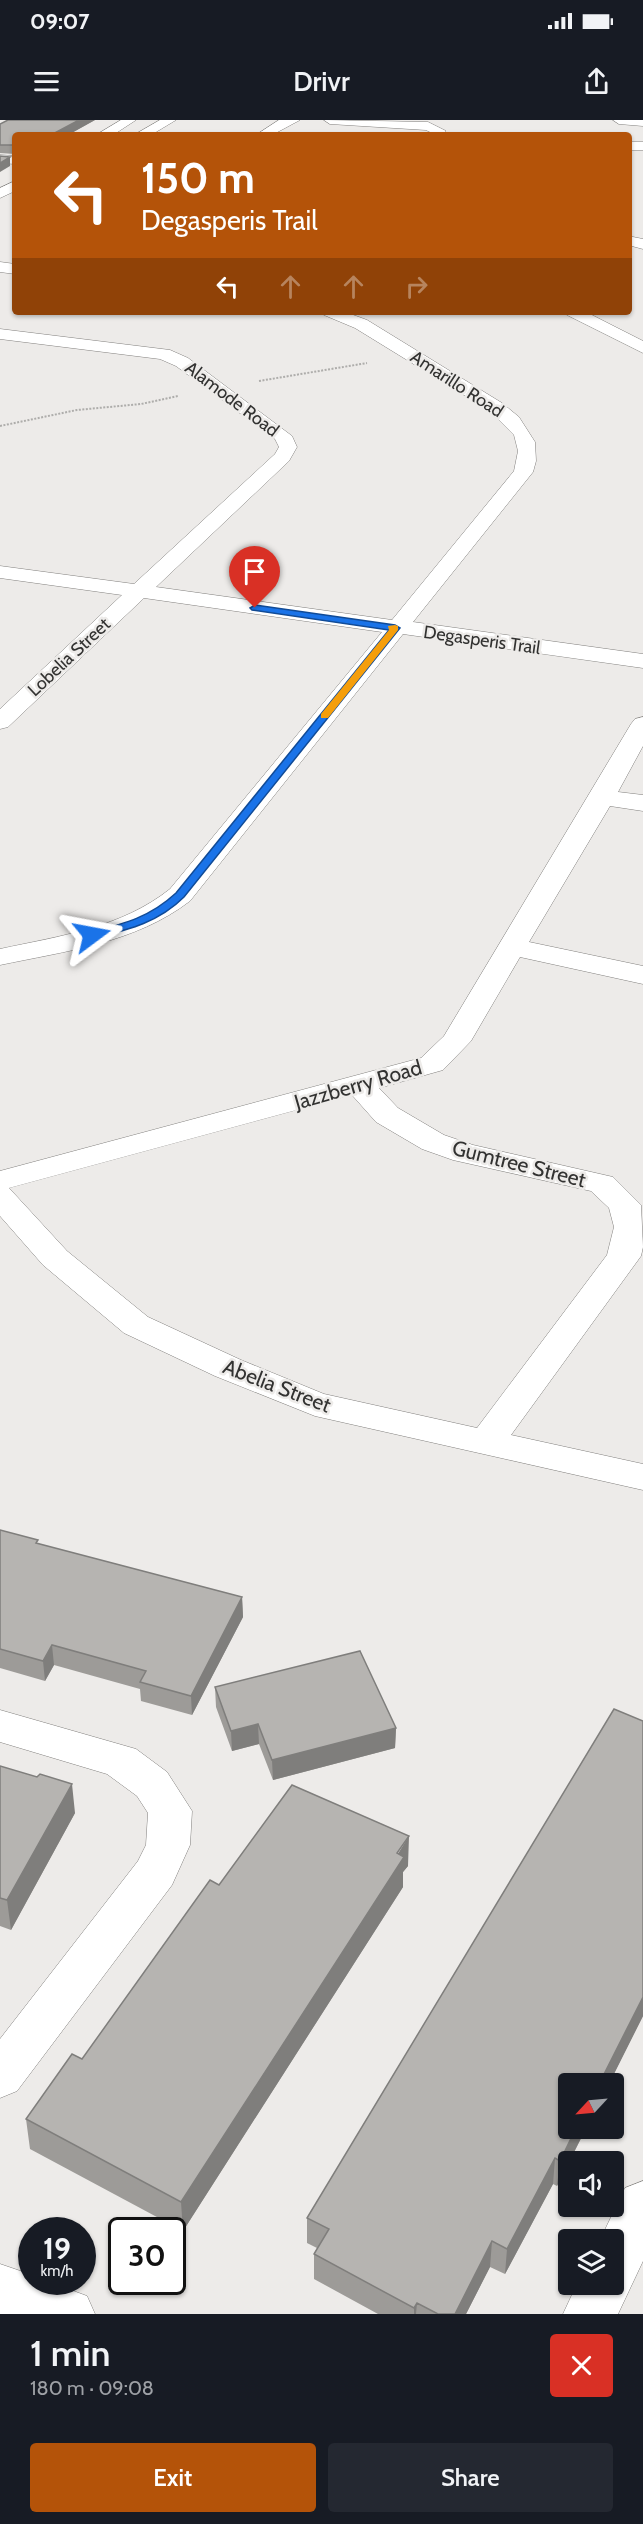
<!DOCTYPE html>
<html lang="en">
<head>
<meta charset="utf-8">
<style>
	body { margin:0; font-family:Cabin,sans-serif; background:#242831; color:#f1f3f6; height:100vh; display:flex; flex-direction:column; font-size:22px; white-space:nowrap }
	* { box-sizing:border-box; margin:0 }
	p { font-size:20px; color:#9ea1a6 }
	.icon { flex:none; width:33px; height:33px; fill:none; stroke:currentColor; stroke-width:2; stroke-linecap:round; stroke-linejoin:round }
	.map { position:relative; height:2194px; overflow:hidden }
	.sheet { display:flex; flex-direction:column; background:#171b24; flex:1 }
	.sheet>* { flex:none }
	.guide { position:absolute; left:12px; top:12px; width:620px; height:183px; border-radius:6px; box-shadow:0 2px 4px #0004; background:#b45309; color:#fff; overflow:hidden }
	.needle { width:39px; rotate:244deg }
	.buttons { position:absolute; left:558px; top:1953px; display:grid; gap:12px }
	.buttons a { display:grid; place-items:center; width:66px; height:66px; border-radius:6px; background:#171b24; box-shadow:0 2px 4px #0004; font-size:30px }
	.speed { position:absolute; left:18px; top:2097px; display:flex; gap:12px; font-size:30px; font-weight:700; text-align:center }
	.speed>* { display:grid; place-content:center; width:78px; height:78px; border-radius:50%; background:#171b24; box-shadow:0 2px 4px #0004; line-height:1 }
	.speed small { font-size:15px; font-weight:400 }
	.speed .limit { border:3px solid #111; border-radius:9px; background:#fff; color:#111 }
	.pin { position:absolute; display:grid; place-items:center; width:51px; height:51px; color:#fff; margin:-62px -26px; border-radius:50% 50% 50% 0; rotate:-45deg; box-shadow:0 0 6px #0007 }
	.pin .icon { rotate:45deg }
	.me { position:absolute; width:66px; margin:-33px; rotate:77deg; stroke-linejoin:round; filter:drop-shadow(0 0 4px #0008) }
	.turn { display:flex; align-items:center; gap:21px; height:126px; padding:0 30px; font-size:27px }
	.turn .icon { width:78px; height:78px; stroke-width:2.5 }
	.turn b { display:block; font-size:42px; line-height:51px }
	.lanes { display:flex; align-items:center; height:57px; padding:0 30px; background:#0003; justify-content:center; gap:30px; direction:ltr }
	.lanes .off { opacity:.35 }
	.round { display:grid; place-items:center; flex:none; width:63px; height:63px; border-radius:6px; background:#242831 }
	.overview { display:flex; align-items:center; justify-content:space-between; height:102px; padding:0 30px }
	h1 { font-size:36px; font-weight:600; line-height:45px }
	.action { display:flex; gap:12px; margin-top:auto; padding:12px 30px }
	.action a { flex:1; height:69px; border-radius:6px; background:#b45309; color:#fff; font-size:24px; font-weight:600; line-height:69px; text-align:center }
	.action a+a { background:#242831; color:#f1f3f6 }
	.status { display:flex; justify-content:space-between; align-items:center; height:42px; padding:0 30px; background:#171b24; direction:ltr }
	.status svg { height:16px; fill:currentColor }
	header { display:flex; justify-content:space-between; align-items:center; height:78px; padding:0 30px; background:#171b24; font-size:27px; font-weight:600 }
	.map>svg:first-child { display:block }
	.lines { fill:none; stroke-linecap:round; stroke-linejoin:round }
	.street-casing { stroke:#82807e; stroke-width:1 }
	.secondary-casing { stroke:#82807e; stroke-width:1 }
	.path { stroke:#aeadab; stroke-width:2; stroke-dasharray:2 1.5; stroke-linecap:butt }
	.street { fill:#fff; fill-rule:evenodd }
	.secondary { fill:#fff; fill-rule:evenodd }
	.wall { fill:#9d9b98 }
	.shaded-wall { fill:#7f7e7c }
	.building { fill:#b6b4b1; stroke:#7f7e7c; stroke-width:1.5 }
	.route { fill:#1a73e8; stroke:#114b97; stroke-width:1.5 }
	.slow { fill:#f59e0b }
	.labels { text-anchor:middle; stroke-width:5; stroke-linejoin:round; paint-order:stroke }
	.far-street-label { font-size:18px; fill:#323231; stroke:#edebe9 }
	.street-label { font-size:21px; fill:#323231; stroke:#edebe9 }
</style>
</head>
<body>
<div class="status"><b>09:07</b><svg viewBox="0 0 49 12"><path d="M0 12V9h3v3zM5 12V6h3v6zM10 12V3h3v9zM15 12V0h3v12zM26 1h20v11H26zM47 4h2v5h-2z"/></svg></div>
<header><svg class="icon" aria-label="menu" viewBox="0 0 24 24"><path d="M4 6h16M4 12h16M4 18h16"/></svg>Drivr<svg class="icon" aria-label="share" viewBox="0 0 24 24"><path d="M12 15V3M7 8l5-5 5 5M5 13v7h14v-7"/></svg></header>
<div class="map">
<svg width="643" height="2194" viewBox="0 0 643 2194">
	<rect width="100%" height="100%" fill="#edebe9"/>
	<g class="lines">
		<defs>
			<path id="street" d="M121,0H136L113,15H96Z
				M160,0H176L151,15H134Z
				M279,0H300L272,15H256Z
				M324,0L428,2L446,11L442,15H427L430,12L426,10L330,4Z
				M628,22H643V30H628Z
				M0,35L15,36V44L0,43Z
				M15,61V71L0,78V68Z
				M628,116L643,119V129L628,125Z
				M0,142L15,144V154L0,152Z
				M322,192H345L367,200L502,283L519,297L535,322L536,341L533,352L413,502L643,534V548L403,514L190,781C135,823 66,831 0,845V829C60,816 121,808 170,769L382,512L144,478L8,607L0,609V589L122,475L0,458V446L134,464L275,334L279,327L275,319L176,246L160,239L0,219V209L170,230L188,238L292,316L297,327L289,341L156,467L392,500L514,351L518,331L514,315L490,291L355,208L324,195Z
				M565,192H586L643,221V233L567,195Z
				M643,597V626L618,672L643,675V691L610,686L529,822L643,846V864L520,837L471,921L443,950L379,968L398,988L444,1015L473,1025L613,1057L641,1085L643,1127L641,1136L511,1315L643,1344V1370L315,1296L215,1256L124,1213L43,1145L0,1096V1051L421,938L444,916L631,604L635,599ZM352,975L376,1002L422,1029L453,1040L591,1071L609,1088L614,1107L607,1135L477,1308L324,1274L241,1240L148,1197L67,1131L9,1068Z
				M0,1590L136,1629L167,1652L192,1691L190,1725L172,1765L17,1971L0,1978V1919L138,1741L146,1725L148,1693L137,1676L107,1654L0,1622Z
				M643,2061V2141L618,2194H563L577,2164H614V2120H600L625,2068Z
				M0,2144L32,2155V2162H49L87,2176L95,2194H0Z"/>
			<path id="secondary" d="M613,0H643V6L619,4Z"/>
		</defs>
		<!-- street casing -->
		<use href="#street" class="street-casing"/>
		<!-- secondary casing -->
		<use href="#secondary" class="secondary-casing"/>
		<!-- path -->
		<path class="path" d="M259,261L367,243
			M0,306L77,290L141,284L178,276"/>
		<!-- street -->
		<use href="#street" class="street"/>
		<!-- secondary -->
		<use href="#secondary" class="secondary"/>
	</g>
	<!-- wall -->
	<path class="wall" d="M95,0L68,15H15V34L0,33V4Z
		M0,1410L39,1424L242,1477L243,1497L192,1595L141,1581L140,1569L54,1545L45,1561L0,1548Z
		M215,1567L396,1608L395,1628L273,1660L259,1624L232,1631L216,1587Z
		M643,1601V1896L557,2066L553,2064L505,2154L490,2147L466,2194H378L314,2159V2134L317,2128L307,2123V2098Z
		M0,1646L75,1693L11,1810L0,1806Z
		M408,1746L403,1752V1767L183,2111L30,2029L26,1999L82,1939L219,1765Z"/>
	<!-- shaded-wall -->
	<path class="shaded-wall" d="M79,0H95L68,15H51Z
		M10,37V46L0,52V42Z
		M242,1477L243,1497L192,1595L191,1576Z
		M52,1525L54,1545L45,1561L43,1541Z
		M258,1604L259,1624L232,1631L231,1611Z
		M396,1608L395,1628L273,1660L272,1640Z
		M72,1664L75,1693L11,1810L7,1780Z
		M409,1716L408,1746L403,1752V1767L183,2111L181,2082Z
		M643,1877V1896L609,1964H599Z
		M576,2008H586L557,2066L560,2041Z
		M555,2038L553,2064L505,2154L507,2129Z
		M492,2121L490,2147L466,2194H455Z
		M417,2183L416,2194H414V2188Z"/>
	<!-- building -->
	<path class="building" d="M8,0H79L51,15H15V27V25H0V4Z
		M0,36L10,37L0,43Z
		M0,1410L38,1420L36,1423L242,1477L191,1576L140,1562L146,1551L52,1525L43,1541L0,1529Z
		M360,1531L396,1608L272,1640L258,1604L231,1611L215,1567Z
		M614,1589L643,1601V1877L599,1964H568V2008H576L560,2041L555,2038L507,2129L492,2121L455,2194H438L417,2183L414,2188L314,2134L329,2109L307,2098Z
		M0,1646L37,1657L40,1654L72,1664L7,1780L0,1778Z
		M292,1665L409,1716L397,1733L404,1737L181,2082L26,1999L72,1934L82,1939L210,1760L219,1765Z"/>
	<!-- route -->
	<path class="route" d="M255,485L395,505L400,508L184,777C158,803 127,810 92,819L88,818V813C123,804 149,798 176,773L389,510L252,490L250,488Z"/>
	<!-- slow -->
	<path class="slow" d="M395,505L398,506V510L328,598H321V594L389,510L388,506Z"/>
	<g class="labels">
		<!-- far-street labels -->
		<g class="far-street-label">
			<text transform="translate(457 264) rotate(33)" y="6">Amarillo Road</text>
			<text transform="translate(232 279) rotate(37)" y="6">Alamode Road</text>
			<text transform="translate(482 520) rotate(8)" y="6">Degasperis Trail</text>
			<text transform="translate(69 537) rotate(-43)" y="6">Lobelia Street</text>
		</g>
		<!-- street labels -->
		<g class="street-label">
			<text transform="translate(358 965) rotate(-16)" y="7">Jazzberry Road</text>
			<text transform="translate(519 1044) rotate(14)" y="7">Gumtree Street</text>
			<text transform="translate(277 1266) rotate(21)" y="7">Abelia Street</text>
		</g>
	</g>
</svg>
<div class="buttons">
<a><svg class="needle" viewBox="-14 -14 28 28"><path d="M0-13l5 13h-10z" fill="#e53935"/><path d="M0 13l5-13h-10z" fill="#9ea1a6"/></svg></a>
<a><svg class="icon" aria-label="sound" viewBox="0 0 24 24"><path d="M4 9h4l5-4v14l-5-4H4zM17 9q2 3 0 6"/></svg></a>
<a><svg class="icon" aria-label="layers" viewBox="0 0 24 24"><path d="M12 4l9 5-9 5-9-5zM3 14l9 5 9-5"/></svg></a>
</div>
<div class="speed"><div>19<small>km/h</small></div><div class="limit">30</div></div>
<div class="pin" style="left:255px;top:488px;background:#d93025"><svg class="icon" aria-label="arrive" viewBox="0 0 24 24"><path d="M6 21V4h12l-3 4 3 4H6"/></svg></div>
<svg class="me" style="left:92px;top:815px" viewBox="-20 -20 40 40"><path d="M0-17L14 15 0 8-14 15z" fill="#1a73e8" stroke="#fff" stroke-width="4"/></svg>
<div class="guide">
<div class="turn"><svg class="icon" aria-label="left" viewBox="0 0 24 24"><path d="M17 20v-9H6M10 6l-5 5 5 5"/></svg><div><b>150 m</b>Degasperis Trail</div></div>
<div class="lanes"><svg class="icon" aria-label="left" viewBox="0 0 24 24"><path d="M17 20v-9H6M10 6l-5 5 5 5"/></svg><svg class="icon off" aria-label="ahead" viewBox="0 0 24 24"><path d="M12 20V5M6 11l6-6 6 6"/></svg><svg class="icon off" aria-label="ahead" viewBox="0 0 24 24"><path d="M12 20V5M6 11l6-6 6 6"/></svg><svg class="icon off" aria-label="right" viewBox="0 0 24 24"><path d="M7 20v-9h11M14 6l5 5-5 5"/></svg></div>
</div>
</div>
<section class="sheet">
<div class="overview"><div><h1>1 min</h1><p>180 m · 09:08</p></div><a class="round" style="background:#d93025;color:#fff"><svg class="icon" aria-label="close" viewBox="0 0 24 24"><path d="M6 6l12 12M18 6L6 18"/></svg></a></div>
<div class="action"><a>Exit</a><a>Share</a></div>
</section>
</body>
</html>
